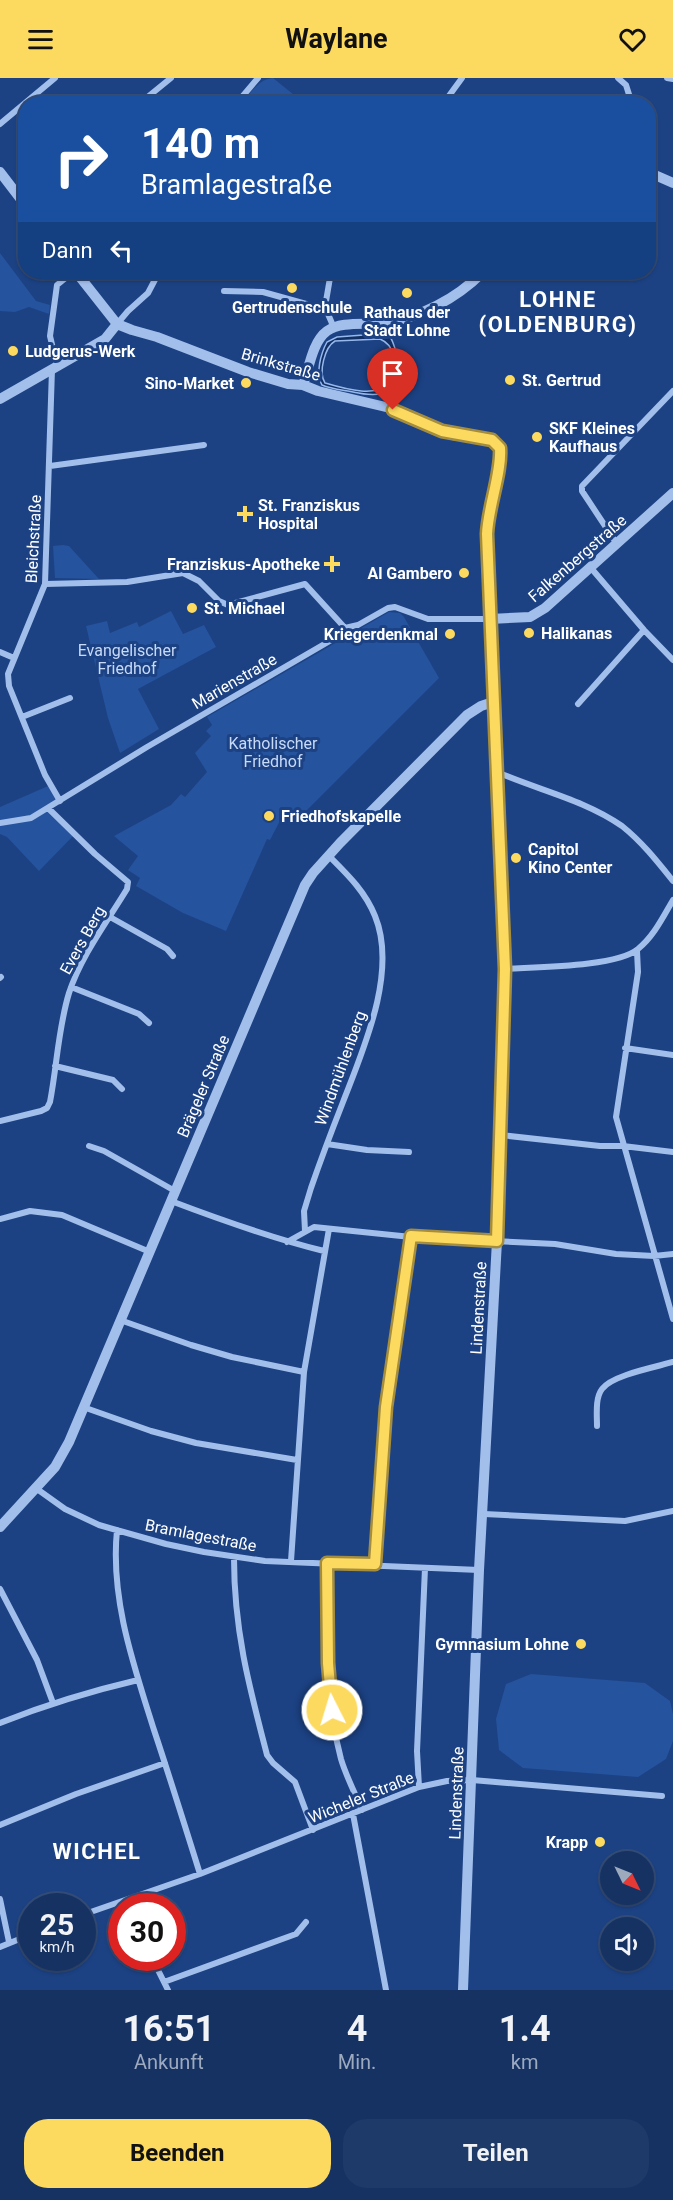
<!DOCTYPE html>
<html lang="de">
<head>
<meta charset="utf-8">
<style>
	body { margin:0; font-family:Roboto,sans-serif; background:#1e3a69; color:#f1f3f6; height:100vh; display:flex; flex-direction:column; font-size:22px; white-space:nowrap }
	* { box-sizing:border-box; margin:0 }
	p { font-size:20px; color:#9daabe }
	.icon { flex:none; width:33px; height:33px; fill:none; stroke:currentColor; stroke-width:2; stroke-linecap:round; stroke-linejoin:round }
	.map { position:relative; height:1912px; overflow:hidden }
	.side { display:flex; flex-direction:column; background:#153263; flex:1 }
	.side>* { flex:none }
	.banner { position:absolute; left:18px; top:18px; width:638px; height:183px; border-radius:24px; box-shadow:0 2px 4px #0004,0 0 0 2px #344d78; background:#1a4fa0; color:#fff; overflow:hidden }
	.needle { width:39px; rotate:133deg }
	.controls { position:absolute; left:600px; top:1773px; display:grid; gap:12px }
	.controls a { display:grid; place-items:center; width:54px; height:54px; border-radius:50%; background:#153263; box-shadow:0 2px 4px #0004,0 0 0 2px #344d78; font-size:30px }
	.speed { position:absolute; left:18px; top:1815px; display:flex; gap:12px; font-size:30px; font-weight:700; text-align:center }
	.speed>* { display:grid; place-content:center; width:78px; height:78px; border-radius:50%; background:#153263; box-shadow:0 2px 4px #0004,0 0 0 2px #344d78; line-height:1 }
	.speed small { font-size:15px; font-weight:400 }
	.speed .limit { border:9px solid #d22; background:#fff; color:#111 }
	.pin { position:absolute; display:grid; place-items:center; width:51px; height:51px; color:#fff; margin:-62px -26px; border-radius:50% 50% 50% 0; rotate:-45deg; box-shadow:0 0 6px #0007 }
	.pin .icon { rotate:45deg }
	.me { position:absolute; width:66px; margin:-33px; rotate:355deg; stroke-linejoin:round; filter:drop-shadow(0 0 4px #0008) }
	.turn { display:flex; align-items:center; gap:21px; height:126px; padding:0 24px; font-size:27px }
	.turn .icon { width:78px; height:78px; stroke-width:2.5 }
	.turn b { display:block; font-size:42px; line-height:51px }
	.then { display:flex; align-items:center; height:57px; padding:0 24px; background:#0003; gap:12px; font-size:22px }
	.eta { display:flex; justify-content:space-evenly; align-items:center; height:102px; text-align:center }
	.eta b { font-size:36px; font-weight:700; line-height:42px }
	.button { display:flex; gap:12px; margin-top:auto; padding:12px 24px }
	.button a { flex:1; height:69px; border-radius:24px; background:#fcd95f; color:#111; font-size:24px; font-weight:700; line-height:69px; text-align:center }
	.button a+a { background:#1e3a69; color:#f1f3f6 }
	header { display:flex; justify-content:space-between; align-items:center; height:78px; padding:0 24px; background:#fcd95f; color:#111; font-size:27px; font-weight:700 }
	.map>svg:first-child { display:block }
	.green { fill:#25539d }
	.water { fill:#122f63; stroke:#95b8ed; stroke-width:1.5; fill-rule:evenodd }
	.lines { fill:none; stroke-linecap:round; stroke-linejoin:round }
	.minor { stroke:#a2beeb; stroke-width:6 }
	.tertiary { stroke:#a2beeb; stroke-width:10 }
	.route-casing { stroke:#a48d3e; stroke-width:15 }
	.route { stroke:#fcd95f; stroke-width:10 }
	.poi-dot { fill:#fcd95f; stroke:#1c4284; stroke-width:2 }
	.labels { text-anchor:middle; stroke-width:6; stroke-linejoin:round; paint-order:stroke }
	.poi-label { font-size:16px; font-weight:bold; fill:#fff; stroke:#1c4284; text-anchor:start }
	.street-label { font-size:16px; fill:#fff; stroke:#1c4284 }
	.park-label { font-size:16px; fill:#c7daf8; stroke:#1c4284 }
	.district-label { font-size:22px; font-weight:bold; letter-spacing:1.5px; fill:#fff; stroke:#1c4284 }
</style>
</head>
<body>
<header><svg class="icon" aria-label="menu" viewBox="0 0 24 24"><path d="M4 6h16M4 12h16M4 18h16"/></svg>Waylane<svg class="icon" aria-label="heart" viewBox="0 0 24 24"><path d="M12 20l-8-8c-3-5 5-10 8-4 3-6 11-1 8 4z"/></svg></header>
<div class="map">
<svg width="673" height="1912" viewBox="0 0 673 1912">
	<rect width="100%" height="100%" fill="#1c4284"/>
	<!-- green -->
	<path class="green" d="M273,0L304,25H242C250,15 259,1 273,0Z
		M0,175L36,223L50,227L49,236L29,229L15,234L0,233Z
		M63,467L69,468L99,501L55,500L53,468Z
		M171,533L183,556L204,547L216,569L138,611L159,651L120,675L108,640L86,548L107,543L110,555L137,544L139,549Z
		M389,534L400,535L404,539L439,600L299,740L290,735L283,737L270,762L267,761L226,853L183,835L136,808L140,800L128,792L138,778L114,758L171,727L181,716L185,719L207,694L195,675L211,658L206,653L212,647L207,639Z
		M48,708L60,723L49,730L75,756L39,793L7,759L0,756V729Z
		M531,1596L645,1605L670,1623L673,1636V1663L666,1681L638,1699L523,1690L499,1672L496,1641L506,1606Z"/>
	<!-- water -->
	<path class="water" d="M377,256C381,256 386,256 390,259C394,264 396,275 398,281C408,317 380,320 353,314C343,312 331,311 322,307C315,296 321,275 327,264L337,259ZM380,261C397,268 395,287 394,303C378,321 345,311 325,305C318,294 325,269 335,263Z"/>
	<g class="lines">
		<!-- minor -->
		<path class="minor" d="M618,0L626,7L632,26
			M667,0L673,1
			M139,26L171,0
			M236,26L258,0
			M443,26L462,0
			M0,46L55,0
			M648,80L650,94
			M331,194L325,229L334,250
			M224,213L263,214L317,229H325
			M117,246L128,233L148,215L159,194
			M57,288L50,258L57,207L73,194
			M52,291L45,506L8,596L9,608L45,697L60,723
			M50,388L204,367
			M617,466L582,413V408L673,313
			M591,490L644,552L673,582
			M45,506L127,504L183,495L199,503L219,523L228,527L305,506L345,550
			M0,574L14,580
			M578,626L644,552
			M22,639L70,620
			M497,694C538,712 585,722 622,748C642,764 657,783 673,803
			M0,745L31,740L147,669L340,557L345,550L358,547L388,530L395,529L428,541H490
			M110,839L167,871L173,878
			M637,873L638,894L616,1039L673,1241
			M505,891C535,889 617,889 638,871C654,858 663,839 673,822
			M0,900L1,899
			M71,909L139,936L149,945
			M625,970L673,977
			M55,988L113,1002L122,1011
			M0,1043L41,1033L47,1030L50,1024C57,988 58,951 69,915C81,878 107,844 127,811L128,804L95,776L48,730
			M500,1057L600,1068H623L673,1074
			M327,1066L367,1072L409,1074
			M89,1068L104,1073L175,1113
			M171,1123C221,1142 271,1160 324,1173
			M0,1141L30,1133L62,1137L150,1174
			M305,1153L304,1133L311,1110C321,1081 332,1052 343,1024C363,972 398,894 375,838C365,813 347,796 328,777
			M287,1164L314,1149L411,1159L555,1166L616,1176L654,1178L673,1176
			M120,1242L191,1267L232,1279L304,1294
			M83,1329L151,1353L196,1365L297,1382
			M597,1348C597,1337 595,1320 602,1311C612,1297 656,1289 673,1284
			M37,1411L65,1431L99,1447L166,1466L204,1474L265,1483L479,1492
			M484,1436L625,1443L673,1433
			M117,1452C110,1521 134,1588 154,1652C170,1700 185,1748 200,1796
			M234,1480C234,1552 249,1608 267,1677L273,1685L295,1704L313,1752
			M291,1483L304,1294L329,1151
			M327,1485C328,1550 324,1617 341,1681C346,1698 355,1715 362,1732
			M375,1487L386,1329L411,1159
			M0,1511L37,1582L53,1625
			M0,1645C45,1627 91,1613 138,1602
			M419,1709L417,1673L425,1490
			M353,1736L386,1912
			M0,1747L76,1716L165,1685
			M0,1821L9,1864
			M82,1837L200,1796L419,1709L447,1703L472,1702L662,1718
			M0,1869L32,1856
			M152,1880L168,1912
			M164,1904L296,1856L306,1844"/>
		<!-- tertiary -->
		<path class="tertiary" d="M0,94L26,128
			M648,94L673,105
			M76,194L117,246L132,252L157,259L248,294L288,306L303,307L318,313L390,330L452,357L492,362L500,370L499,383L487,456L505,891L497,1163L479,1492L463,1912
			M303,307C309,291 312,264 327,253C341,243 365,247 382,245C420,240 456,221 483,194
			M0,321L105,261L117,246
			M490,541L530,539L545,530L673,415
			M0,1449L55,1389L69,1364L305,807L313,795L340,765L467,637L481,628L493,624"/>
	</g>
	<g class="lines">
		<defs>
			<path id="route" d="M332,1632L328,1585L327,1485L375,1486L386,1329L411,1158L497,1163L505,891L487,456C488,429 502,394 500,370L492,362L442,353L393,332"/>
		</defs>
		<!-- route casing -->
		<use href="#route" class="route-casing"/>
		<!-- route -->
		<use href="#route" class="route"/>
	</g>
	<!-- markers -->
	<g class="poi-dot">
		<circle cx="292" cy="210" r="6"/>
		<circle cx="407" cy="215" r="6"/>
		<circle cx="13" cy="273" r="6"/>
		<circle cx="510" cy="302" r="6"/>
		<circle cx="246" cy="305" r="6"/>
		<circle cx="537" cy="359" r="6"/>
		<path d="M242 427h6v6h6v6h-6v6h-6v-6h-6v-6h6z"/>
		<path d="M329 477h6v6h6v6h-6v6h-6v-6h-6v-6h6z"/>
		<circle cx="464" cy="495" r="6"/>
		<circle cx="192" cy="530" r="6"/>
		<circle cx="529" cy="555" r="6"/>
		<circle cx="450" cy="556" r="6"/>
		<circle cx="269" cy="738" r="6"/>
		<circle cx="516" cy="780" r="6"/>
		<circle cx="581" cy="1566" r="6"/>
		<circle cx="600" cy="1764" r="6"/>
	</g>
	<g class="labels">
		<!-- poi labels -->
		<g class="poi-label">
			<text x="292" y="235" text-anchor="middle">Gertrudenschule</text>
			<text x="407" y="240" text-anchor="middle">Rathaus der<tspan x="407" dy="18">Stadt Lohne</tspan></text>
			<text x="25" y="279">Ludgerus-Werk</text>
			<text x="522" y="308">St. Gertrud</text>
			<text x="234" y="311" text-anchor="end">Sino-Market</text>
			<text x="549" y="356">SKF Kleines<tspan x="549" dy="18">Kaufhaus</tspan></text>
			<text x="258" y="433">St. Franziskus<tspan x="258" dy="18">Hospital</tspan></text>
			<text x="320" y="492" text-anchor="end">Franziskus-Apotheke</text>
			<text x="452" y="501" text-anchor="end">Al Gambero</text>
			<text x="204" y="536">St. Michael</text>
			<text x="541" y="561">Halikanas</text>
			<text x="438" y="562" text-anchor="end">Kriegerdenkmal</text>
			<text x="281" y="744">Friedhofskapelle</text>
			<text x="528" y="777">Capitol<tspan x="528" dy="18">Kino Center</tspan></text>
			<text x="569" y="1572" text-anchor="end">Gymnasium Lohne</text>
			<text x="588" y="1770" text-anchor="end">Krapp</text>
		</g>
		<!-- street labels -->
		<g class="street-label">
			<text transform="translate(281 286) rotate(16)" y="6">Brinkstraße</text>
			<text transform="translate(33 461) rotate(-87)" y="6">Bleichstraße</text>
			<text transform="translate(577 480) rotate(-41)" y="6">Falkenbergstraße</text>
			<text transform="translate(234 603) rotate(-30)" y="6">Marienstraße</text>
			<text transform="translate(82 862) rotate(-61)" y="6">Evers Berg</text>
			<text transform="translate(340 990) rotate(-70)" y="6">Windmühlenberg</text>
			<text transform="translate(203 1008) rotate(-67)" y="6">Brägeler Straße</text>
			<text transform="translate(478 1230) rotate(-87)" y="6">Lindenstraße</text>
			<text transform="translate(201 1457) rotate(11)" y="6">Bramlagestraße</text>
			<text transform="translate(456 1715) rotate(-88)" y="6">Lindenstraße</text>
			<text transform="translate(361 1719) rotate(-22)" y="6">Wicheler Straße</text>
		</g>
		<!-- park labels -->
		<g class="park-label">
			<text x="127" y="578">Evangelischer<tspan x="127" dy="18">Friedhof</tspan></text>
			<text x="273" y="671">Katholischer<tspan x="273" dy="18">Friedhof</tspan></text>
		</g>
		<!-- district labels -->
		<g class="district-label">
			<text x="558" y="229">LOHNE<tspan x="558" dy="25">(OLDENBURG)</tspan></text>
			<text x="97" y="1781">WICHEL</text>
		</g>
	</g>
</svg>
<div class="controls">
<a><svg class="needle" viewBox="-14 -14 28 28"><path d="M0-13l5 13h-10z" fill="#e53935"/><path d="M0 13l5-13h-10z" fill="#9daabe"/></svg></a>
<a><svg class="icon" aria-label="sound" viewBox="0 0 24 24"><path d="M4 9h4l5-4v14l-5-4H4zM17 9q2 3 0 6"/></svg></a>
</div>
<div class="speed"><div>25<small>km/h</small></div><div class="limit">30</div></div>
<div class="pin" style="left:393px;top:332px;background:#d93025"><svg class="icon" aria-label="arrive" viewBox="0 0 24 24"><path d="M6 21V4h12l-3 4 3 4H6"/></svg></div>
<svg class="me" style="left:332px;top:1632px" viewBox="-20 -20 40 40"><circle r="17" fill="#fcd95f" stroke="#fff" stroke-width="3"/><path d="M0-11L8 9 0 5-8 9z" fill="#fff"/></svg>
<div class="banner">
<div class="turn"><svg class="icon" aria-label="right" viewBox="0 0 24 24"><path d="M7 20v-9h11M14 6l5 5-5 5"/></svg><div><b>140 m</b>Bramlagestraße</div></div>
<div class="then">Dann<svg class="icon" aria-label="left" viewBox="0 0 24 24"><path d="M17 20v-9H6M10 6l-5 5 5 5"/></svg></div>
</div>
</div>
<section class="side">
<div class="eta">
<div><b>16:51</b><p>Ankunft</p></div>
<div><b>4</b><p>Min.</p></div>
<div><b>1.4</b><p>km</p></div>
</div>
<div class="button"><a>Beenden</a><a>Teilen</a></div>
</section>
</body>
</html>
